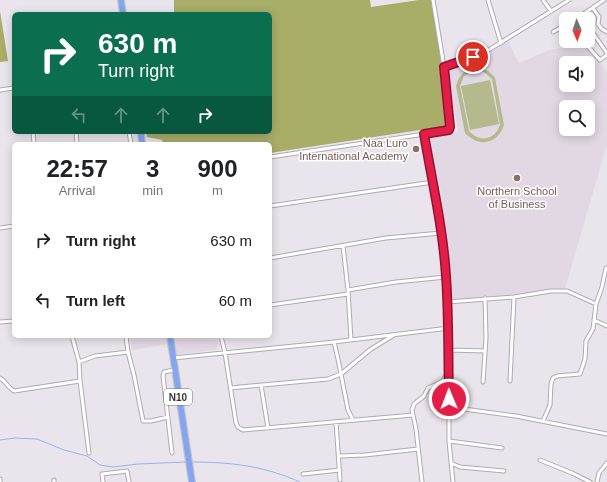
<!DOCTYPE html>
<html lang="en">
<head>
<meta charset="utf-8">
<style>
	body { margin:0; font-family:Helvetica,sans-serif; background:#f2f2f2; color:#202124; height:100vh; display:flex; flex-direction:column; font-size:15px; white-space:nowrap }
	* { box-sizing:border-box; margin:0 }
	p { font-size:13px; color:#757577 }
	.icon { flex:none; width:22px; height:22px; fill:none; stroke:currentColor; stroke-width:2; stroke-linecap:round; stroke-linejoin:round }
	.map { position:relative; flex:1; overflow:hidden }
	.details { position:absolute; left:12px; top:142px; width:260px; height:196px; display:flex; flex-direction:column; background:#fff; border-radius:6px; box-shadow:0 2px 10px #0003 }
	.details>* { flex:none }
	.banner { position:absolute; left:12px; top:12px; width:260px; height:122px; border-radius:6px; box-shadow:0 2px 10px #0003; background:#0b6e4f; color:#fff; overflow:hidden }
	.needle { width:26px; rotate:178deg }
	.buttons { position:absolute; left:559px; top:12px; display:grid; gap:8px }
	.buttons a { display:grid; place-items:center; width:36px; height:36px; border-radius:6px; background:#fff; box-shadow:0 2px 10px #0003; font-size:20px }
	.pin { position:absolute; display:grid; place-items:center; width:34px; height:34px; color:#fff; margin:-17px; border:2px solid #fff; border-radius:50%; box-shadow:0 1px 4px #0007 }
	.me { position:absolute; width:44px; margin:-22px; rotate:359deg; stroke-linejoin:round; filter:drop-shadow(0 0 3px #0008) }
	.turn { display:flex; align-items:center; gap:14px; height:84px; padding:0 20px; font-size:18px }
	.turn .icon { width:52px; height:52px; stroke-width:2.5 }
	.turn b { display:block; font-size:28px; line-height:34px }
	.lanes { display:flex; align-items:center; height:38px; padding:0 20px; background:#0003; justify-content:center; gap:20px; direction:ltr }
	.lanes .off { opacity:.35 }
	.eta { display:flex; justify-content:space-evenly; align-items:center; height:68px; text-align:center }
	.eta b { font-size:24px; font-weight:600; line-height:28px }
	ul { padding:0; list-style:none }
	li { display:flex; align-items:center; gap:12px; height:60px; padding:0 20px }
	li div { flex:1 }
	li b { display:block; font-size:15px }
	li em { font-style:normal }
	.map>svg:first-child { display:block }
	.built { fill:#e2d8e4; fill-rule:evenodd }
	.green { fill:#b5b98d; fill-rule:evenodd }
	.forest { fill:#a8ad68 }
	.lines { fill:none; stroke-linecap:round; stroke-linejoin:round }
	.stream { stroke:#93b5ef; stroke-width:1 }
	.street-casing { stroke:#b0aab1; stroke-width:5 }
	.highway-casing { stroke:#c3c3c3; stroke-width:8 }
	.street { stroke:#fff; stroke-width:3 }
	.highway { stroke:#84a5f2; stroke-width:5.5 }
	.route-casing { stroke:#92132f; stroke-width:10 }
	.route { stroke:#e11d48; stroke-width:7 }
	.education-dot { fill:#8d6e63; stroke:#fff; stroke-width:1.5 }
	.labels { text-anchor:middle; stroke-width:3; stroke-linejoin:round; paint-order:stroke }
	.shield { fill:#fff; stroke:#747274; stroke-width:1 }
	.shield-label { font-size:10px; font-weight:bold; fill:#383638 }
	.education-label { font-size:11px; fill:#785e54; stroke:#fff; text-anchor:end }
</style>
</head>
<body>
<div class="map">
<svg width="607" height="482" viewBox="0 0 607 482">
	<rect width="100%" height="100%" fill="#eae5ec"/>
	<!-- built -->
	<path class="built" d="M508,41L519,63L549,50L585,44L599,60L607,73V144L565,289L454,300L451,296L441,193L428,138L458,131L447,69L496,49ZM566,63H588V85H566ZM566,107H588V129H566Z
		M130,336H167L168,344L132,350Z
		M173,336H217L219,344L216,350L176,354Z"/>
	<!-- green -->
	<path class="green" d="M473,67C483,67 489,70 495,78L504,125C497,144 480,148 465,133L456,86C459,76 463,71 473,67ZM473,71L484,72L492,79L500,125C495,140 480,143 469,131L460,86L464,76Z
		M490,80L499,124L470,130L461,86Z"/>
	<!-- forest -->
	<path class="forest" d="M174,0H370L371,7L419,0H432L438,27L446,126L270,153V144H163L162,140L147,137L146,132H270V14H174Z
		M0,11L8,61L0,62Z"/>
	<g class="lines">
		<!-- stream -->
		<path class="stream" d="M0,440L15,438L37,439L64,450L87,456L100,465L113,467L138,464L186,462
			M192,462C231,462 264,466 300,482"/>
		<defs>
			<path id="street" d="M488,0L501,43
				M543,0L551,11
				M593,8L599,17L598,24L602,29L607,32
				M576,19L604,0
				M588,26L607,53
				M553,32L566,25
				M583,41L600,60L607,55
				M444,67L487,51L569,0
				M0,90L14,88
				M33,132L34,144
				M76,132L77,144
				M129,132L131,144
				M424,134L437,202L446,277L449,328V441L453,482
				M270,157L445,131L449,129L450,127L444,67L433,0
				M270,206L433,182
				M0,228L14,226
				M343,246L348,290L351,340
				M270,258L386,238L441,233
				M348,290L396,282L446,277
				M448,302L514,297L551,291H567L596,304
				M270,305L348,294
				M594,320L607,326
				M0,322L14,321
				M72,336L79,362
				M221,336L225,353L236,423L238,427L243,430L413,415
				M334,342L338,359L348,410L353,420
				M449,350L485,351
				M128,352L134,375L143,421H151L168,417
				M173,358L334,342L449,328
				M0,378C6,381 8,388 14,391L80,381L79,362L95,356L128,352L126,336
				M80,381L89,453
				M510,381L514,297
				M483,382L486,338L485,298
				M261,385L268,428
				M230,388L328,379L341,374L371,349L394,335
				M449,407L516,416L607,434
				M543,421L550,405L551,384L553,378L557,376L580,374L585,359L586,341L593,329L596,304L602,287L606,268
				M336,422L340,480
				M449,441L502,448
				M172,453L163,376L164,372L174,370
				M339,456L365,455L418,449
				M540,460L572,473L590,482
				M451,463L460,467L504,471
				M303,474L340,470
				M0,479V482
				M54,480V482
				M103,482L102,474L127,471L129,482
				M422,482L416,429L412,410L414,404L424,396L428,388L442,382L445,377L448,376
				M597,482L599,473L607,463"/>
			<path id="highway" d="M121,0L123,14
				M141,132L142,144
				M170,336L192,482"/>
		</defs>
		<!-- street casing -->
		<use href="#street" class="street-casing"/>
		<!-- highway casing -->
		<use href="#highway" class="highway-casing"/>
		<!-- street -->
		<use href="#street" class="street"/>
		<!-- highway -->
		<use href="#highway" class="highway"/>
	</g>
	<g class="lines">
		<defs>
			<path id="route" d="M449,399C448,358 449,317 446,276C443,228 432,181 424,134L449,130L450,127L444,67L473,57"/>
		</defs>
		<!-- route casing -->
		<use href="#route" class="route-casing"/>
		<!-- route -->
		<use href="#route" class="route"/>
	</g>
	<!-- markers -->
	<g class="education-dot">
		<circle cx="416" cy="149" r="4"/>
		<circle cx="517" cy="178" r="4"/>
	</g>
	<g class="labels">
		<!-- shield labels -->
		<rect class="shield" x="164" y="389" width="28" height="16" rx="3"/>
		<g class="shield-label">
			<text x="178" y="401">N10</text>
		</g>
		<!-- education labels -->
		<g class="education-label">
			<text x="408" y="147">Naa Luro<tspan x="408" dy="13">International Academy</tspan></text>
			<text x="517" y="195" text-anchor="middle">Northern School<tspan x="517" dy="13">of Business</tspan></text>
		</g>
	</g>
</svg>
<div class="buttons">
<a><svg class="needle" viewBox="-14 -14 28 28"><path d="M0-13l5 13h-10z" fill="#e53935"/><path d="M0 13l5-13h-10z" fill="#757577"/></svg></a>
<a><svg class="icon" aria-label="sound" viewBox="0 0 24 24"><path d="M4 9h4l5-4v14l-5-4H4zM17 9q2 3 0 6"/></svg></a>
<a><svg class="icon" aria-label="search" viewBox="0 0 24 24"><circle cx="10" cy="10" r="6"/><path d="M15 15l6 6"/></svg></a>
</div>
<div class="pin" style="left:473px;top:57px;background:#d93025"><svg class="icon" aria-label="arrive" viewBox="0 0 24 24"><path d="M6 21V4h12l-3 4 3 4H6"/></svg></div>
<svg class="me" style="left:449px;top:399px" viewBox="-20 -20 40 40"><circle r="17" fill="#e11d48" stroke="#fff" stroke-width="3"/><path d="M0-11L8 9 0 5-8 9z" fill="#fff"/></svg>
<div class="banner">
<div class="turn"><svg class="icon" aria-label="right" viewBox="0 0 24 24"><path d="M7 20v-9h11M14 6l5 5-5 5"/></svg><div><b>630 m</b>Turn right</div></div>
<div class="lanes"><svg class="icon off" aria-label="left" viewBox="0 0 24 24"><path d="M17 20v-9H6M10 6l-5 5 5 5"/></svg><svg class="icon off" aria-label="ahead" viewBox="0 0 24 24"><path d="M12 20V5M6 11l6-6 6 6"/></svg><svg class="icon off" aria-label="ahead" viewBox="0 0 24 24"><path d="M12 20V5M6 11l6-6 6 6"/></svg><svg class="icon" aria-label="right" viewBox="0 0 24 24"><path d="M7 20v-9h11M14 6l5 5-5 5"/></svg></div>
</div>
<section class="details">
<div class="eta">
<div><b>22:57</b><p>Arrival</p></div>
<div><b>3</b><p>min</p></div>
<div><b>900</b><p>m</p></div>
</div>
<ul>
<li><svg class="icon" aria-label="right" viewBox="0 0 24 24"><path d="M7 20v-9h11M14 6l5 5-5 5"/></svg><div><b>Turn right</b></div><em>630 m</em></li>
<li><svg class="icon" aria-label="left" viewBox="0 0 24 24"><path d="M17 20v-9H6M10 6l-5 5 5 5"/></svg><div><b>Turn left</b></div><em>60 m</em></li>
</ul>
</section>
</div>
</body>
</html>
